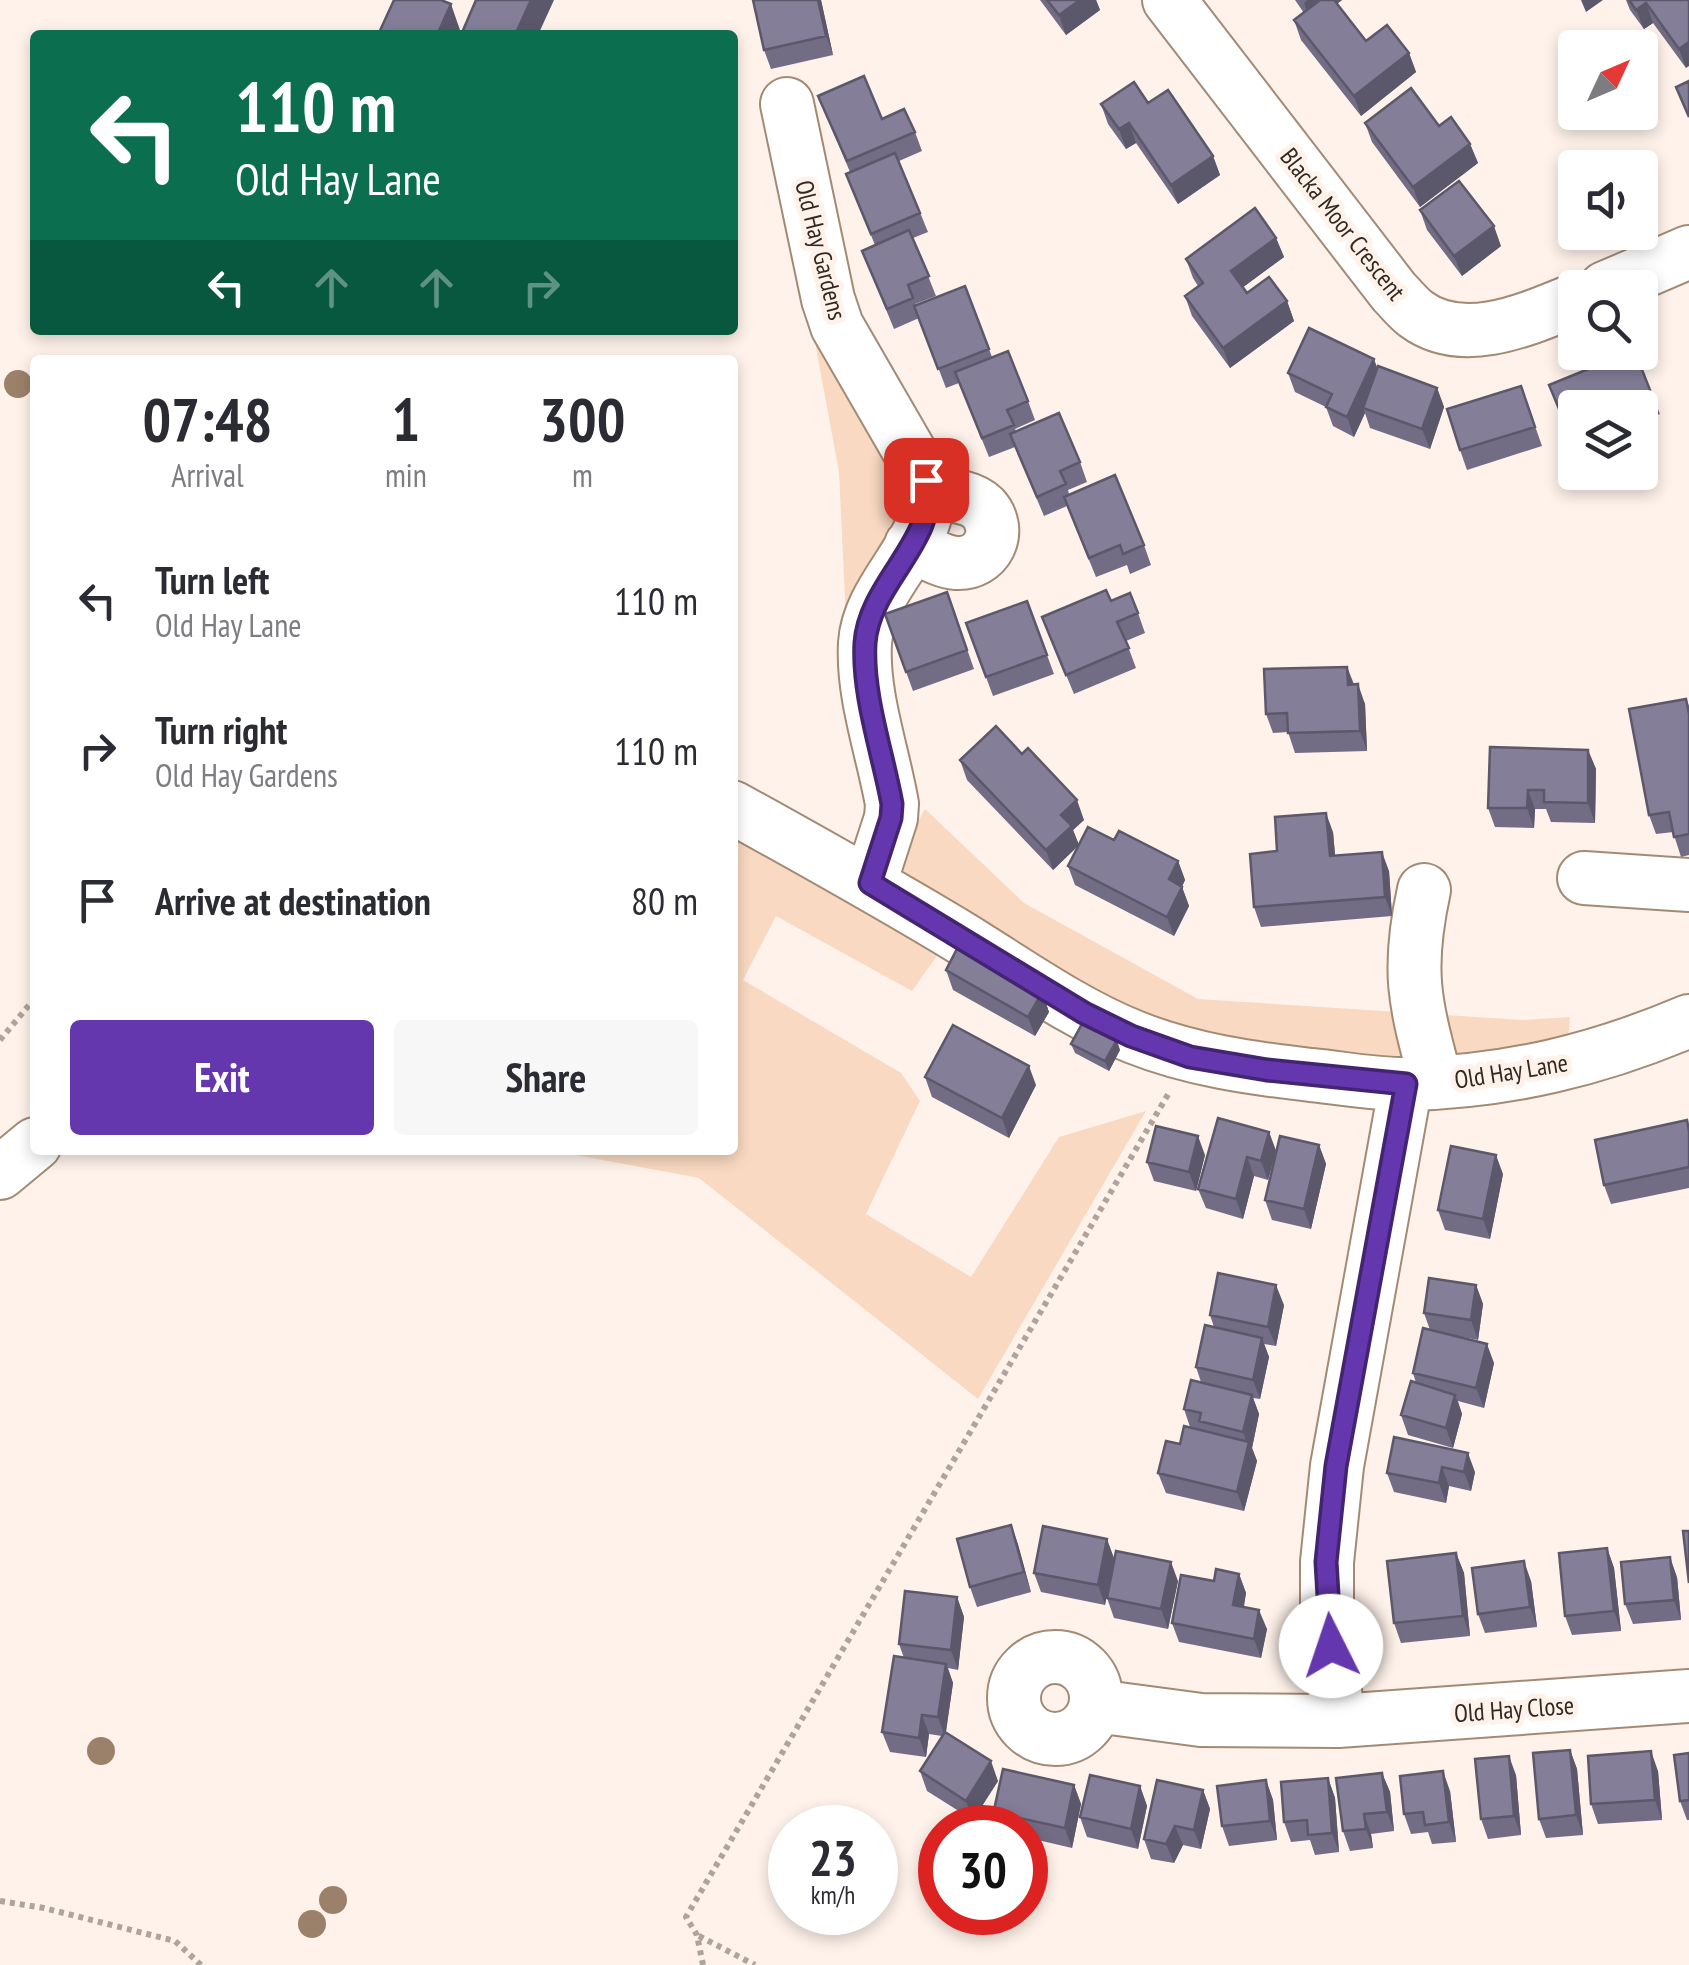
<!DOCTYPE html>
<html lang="en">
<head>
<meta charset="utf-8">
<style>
	body { margin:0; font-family:"PT Sans Narrow",sans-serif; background:#f7f7f7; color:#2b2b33; height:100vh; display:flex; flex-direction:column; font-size:38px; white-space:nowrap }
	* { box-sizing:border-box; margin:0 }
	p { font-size:32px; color:#7c7c81 }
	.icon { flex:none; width:55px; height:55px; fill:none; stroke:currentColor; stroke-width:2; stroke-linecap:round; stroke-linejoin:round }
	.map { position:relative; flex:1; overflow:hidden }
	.panel { position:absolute; left:30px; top:355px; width:708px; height:800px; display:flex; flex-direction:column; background:#fff; border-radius:10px; box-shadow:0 5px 15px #0003 }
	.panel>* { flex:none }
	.top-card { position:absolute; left:30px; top:30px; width:708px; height:305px; border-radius:10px; box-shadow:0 5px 15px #0003; background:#0b6e4f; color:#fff; overflow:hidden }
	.needle { width:65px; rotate:46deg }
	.controls { position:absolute; left:1558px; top:30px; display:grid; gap:20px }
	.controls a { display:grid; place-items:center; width:100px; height:100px; border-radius:10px; background:#fff; box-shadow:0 5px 15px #0003; font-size:50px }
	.speed { position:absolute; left:768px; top:1805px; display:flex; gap:20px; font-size:50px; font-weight:700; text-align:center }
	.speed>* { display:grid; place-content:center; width:130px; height:130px; border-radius:50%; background:#fff; box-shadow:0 5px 15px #0003; line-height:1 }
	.speed small { font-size:25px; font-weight:400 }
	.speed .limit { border:15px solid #d22; background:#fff; color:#111 }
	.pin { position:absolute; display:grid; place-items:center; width:85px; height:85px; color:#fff; margin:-42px; border-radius:20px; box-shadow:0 5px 15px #0006 }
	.me { position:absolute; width:110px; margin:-55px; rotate:356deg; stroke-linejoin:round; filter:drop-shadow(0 0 8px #0008) }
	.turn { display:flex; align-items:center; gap:35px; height:210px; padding:0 40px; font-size:45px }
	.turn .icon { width:130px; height:130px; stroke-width:2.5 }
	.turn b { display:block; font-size:70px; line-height:85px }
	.lanes { display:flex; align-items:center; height:95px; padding:0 40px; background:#0003; justify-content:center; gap:50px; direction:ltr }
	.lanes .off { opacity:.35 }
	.eta { display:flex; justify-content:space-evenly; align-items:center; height:170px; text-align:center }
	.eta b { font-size:60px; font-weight:800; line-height:70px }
	.action { display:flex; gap:20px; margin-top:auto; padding:20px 40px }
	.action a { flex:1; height:115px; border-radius:10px; background:#6537ae; color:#fff; font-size:40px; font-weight:800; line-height:115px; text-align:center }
	.action a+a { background:#f7f7f7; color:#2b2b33 }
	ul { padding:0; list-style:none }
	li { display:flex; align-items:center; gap:30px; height:150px; padding:0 40px }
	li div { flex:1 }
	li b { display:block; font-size:38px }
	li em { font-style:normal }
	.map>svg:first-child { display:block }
	.green { fill:#f9d9c1 }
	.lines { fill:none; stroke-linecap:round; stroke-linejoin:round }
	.minor-casing { stroke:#a38a75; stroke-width:56 }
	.path { stroke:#afa39b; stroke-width:6; stroke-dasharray:5 5; stroke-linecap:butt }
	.minor { stroke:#fff; stroke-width:52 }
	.tree { fill:#9b8169 }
	.wall { fill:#726c84 }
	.shaded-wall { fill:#5c586b }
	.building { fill:#847e99; stroke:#5c586b; stroke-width:2.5 }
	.route-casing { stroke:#422471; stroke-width:25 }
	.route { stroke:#6537ae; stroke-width:18 }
	.labels { text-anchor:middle; stroke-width:10; stroke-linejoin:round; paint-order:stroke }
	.street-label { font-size:25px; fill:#32281f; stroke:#fef2ea }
</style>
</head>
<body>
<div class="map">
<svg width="1689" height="1965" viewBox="0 0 1689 1965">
	<rect width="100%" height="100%" fill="#fef2ea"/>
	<!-- green -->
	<path class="green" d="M810,315L911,498L846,619L839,472Z
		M925,809L1024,903L1198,999L1523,1020L1570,1017L1567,1050L1379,1063L1146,1031L904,876L902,850Z
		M733,832L941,950L912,991L776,916L743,980L901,1073L920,1101L866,1214L971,1277L1059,1137L1146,1111L978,1399L699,1178L549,1150H732Z"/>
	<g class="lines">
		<defs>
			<path id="minor" d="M1169,0L1394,292C1401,299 1408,308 1416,314C1463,349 1528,319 1575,300
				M787,104L828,299L837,326L926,480C941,539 869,582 865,643C862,696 883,752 892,804L891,818L870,883
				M1605,288L1689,252
				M911,545C924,551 941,562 956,563C987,565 1004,531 983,508C970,495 947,495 930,493
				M732,807C810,850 887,893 963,939C1018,973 1074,1013 1134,1037C1192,1060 1250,1068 1311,1075C1344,1078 1377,1085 1410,1084C1510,1081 1597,1060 1689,1021
				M1584,878L1689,885
				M1424,890C1406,972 1415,1003 1436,1082
				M1406,1084L1337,1466L1327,1562V1608L1338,1721L1689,1696
				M0,1173L35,1144
				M1014 1698a41 41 0 1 1 82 0a41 41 0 1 1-82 0Z
				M1096,1706L1201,1720L1338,1721"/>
		</defs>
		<!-- minor casing -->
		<use href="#minor" class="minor-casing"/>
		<!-- path -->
		<path class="path" d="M0,1040L35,998
			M0,1901L44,1908L175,1941L201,1965
			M699,1936L755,1965
			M703,1965L697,1935L686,1917L1170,1091"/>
		<!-- minor -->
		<use href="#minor" class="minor"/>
	</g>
	<!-- trees -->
	<g class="tree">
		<circle cx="18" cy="384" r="14"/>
		<circle cx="101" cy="1751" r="14"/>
		<circle cx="333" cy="1900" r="14"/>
		<circle cx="312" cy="1924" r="14"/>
	</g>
	<!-- wall -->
	<path class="wall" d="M821,0L833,55L771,69L764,50Z
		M1040,0H1096L1100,10L1066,35Z
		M1295,0H1342L1337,4L1366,41L1409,53L1416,72L1361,116L1301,40L1294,20L1304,13Z
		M1626,0H1689L1686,68L1653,23L1644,29L1630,10Z
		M818,96L915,132L922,151L899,161L928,232L913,238L936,296L915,304L916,305L965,286L992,357L1028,401L1035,420L1015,429L1016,431L1080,462L1087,482L1068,490L1069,494L1144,545L1151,565L1130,574L1127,565L1096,577L1067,506L1044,516L1015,447L989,457L959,383L946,388L919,318L894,329L862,251L875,245L846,174L850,172Z
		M1148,103L1213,156L1220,175L1178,204L1136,143L1126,149L1108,124L1101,104Z
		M1365,123L1439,126L1470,144L1478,163L1420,207L1372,142Z
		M1420,210L1501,246L1462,276L1427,230Z
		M1276,238L1284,257L1243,287L1247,293L1287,301L1294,321L1230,368L1192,316L1185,296L1198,286L1193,278L1186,259Z
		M1377,367L1437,388L1444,407L1430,449L1370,428L1365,413L1354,437L1333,426L1326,407L1295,392L1288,373Z
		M1549,385L1652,395L1660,414L1650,418L1653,428L1640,434V408H1575V434L1569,436Z
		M1521,386L1542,446L1467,470L1460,450Z
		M947,592L974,669L913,691L885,614Z
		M1027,601L1054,674L993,696L966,623Z
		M1138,613L1145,633L1126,641L1136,668L1074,694L1042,617Z
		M1347,667L1354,684L1365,704L1367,751L1295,753L1288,732L1273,733L1266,714Z
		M1686,699L1689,706V855L1681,857L1673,832L1656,834L1649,815Z
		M1588,750L1596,769L1595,823L1551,822L1546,809H1535L1534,828L1495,827L1488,808Z
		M1022,754L1084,820L1073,830L1079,845L1114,840L1178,861L1185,880L1182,887L1189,906L1174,936L1075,885L1068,866L1078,846L1053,870L967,780L960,760Z
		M1333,832L1335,856L1389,871L1392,916L1261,927L1254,907L1277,851Z
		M946,970L1042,992L1049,1012L1035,1036L953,990Z
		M1071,1044L1120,1050L1109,1071L1075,1053Z
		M925,1077L1036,1085L1009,1138L932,1097Z
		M1687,1120L1689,1127V1188L1611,1204L1604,1185Z
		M1269,1132L1276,1151L1268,1180L1254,1176L1243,1219L1206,1208L1198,1189Z
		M1319,1145L1326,1164L1311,1229L1272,1220L1265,1200Z
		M1205,1155L1196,1191L1154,1181L1147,1162Z
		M1503,1174L1490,1239L1445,1230L1438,1210Z
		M1476,1285L1483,1304L1478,1340L1457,1336L1494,1363L1484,1408L1458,1401L1462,1414L1453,1448L1408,1435L1401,1415L1416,1383L1413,1373L1430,1330L1424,1313Z
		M1284,1305L1276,1346L1264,1344L1269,1357L1260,1399L1253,1398L1259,1414L1252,1448L1257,1461L1244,1511L1166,1493L1158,1473L1190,1427L1184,1409L1201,1382L1196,1367L1214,1327L1210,1315Z
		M1394,1437L1475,1472L1471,1491L1449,1486L1446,1503L1394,1492L1387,1473Z
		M1011,1525L1031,1592L977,1607L970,1587Z
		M1607,1548L1614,1568L1621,1631L1572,1635L1565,1616Z
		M1456,1553L1464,1573L1470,1636L1401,1643L1394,1623Z
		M1114,1558L1105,1605L1041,1592L1034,1573Z
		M1239,1574L1246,1593L1244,1607L1267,1629L1261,1658L1179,1642L1172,1623L1214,1581Z
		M1677,1577L1681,1620L1633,1624L1625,1604Z
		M1178,1581L1168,1629L1114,1618L1107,1598Z
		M1531,1581L1537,1627L1485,1633L1478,1614Z
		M957,1597L964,1617L958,1670L948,1668L953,1683L946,1732L998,1781L973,1820L927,1791L920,1771L942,1736L929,1734L926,1757L890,1752L882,1732L904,1658L899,1644Z
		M1570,1750L1577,1769L1583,1835L1546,1838L1539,1819Z
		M1689,1753V1820H1687L1680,1801Z
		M1658,1771L1662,1820L1598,1824L1591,1804Z
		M1382,1773L1390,1792L1394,1831L1371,1834L1373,1848L1350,1851L1343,1831Z
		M1516,1775L1521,1835L1488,1839L1481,1819Z
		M1328,1778L1335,1798L1339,1852L1315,1855L1310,1840L1291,1842L1284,1822Z
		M1266,1780L1273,1800L1277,1840L1229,1846L1222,1826Z
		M1074,1785L1081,1804L1072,1848L1025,1837V1828H990Z
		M1140,1786L1147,1806L1138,1849L1087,1837L1080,1817Z
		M1203,1790L1210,1809L1201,1849L1183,1845L1174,1863L1151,1859L1144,1839Z
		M1450,1791L1456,1842L1432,1844L1428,1832L1411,1834L1404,1814Z"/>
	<!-- shaded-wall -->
	<path class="shaded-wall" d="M531,0H554L538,35H515Z
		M818,0H821L833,55L826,36Z
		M1080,0H1096L1100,10L1066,35L1059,15Z
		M1307,0H1342L1311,22L1304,3Z
		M1581,0H1603L1586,12Z
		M1646,3L1653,23L1644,29L1636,10Z
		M451,4L461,33L460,35H437Z
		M1689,42V66L1686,68L1679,49Z
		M1409,53L1416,72L1361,116L1354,96Z
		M1129,123L1136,143L1126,149L1119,129Z
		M1470,144L1478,163L1420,207L1413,187Z
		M1213,156L1220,175L1178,204L1171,185Z
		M1494,226L1501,246L1462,276L1454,256Z
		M1276,238L1284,257L1238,291L1231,271Z
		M1287,301L1294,321L1230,368L1223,348Z
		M1374,359L1381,378L1363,408L1365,413L1354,437L1347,417Z
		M1437,388L1444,407L1430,449L1422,429Z
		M1347,667L1354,686L1348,685Z
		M1358,684L1365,704L1367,751L1360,731Z
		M1588,750L1596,769L1595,823L1588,803Z
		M1528,790L1535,809L1534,828L1527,808Z
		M1077,800L1084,820L1073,830L1079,845L1053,870L1046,850L1061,815Z
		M1326,813L1333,832L1337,876L1330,856Z
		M1382,852L1389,871L1392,916L1385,897Z
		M1178,861L1185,880L1176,899L1169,879Z
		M1182,887L1189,906L1174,936L1167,917Z
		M1042,992L1049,1012L1035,1036L1028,1017Z
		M1117,1040L1120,1050L1109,1071L1105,1061Z
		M1029,1066L1036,1085L1009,1138L1002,1118Z
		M1269,1132L1276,1151L1268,1180L1261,1161Z
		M1198,1136L1205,1155L1196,1191L1189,1172Z
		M1319,1145L1326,1164L1311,1229L1304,1209Z
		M1496,1155L1503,1174L1490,1239L1483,1219Z
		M1247,1157L1254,1176L1243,1219L1236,1199Z
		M1276,1285L1284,1305L1276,1346L1268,1327Z
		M1476,1285L1483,1304L1478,1340L1471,1320Z
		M1262,1338L1269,1357L1260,1399L1253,1380Z
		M1487,1344L1494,1363L1484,1408L1476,1388Z
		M1252,1395L1259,1414L1252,1448L1257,1461L1244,1511L1237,1492L1248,1446L1243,1432Z
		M1455,1395L1462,1414L1453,1448L1446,1428Z
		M1468,1453L1475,1472L1471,1491L1464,1472Z
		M1442,1467L1449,1486L1446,1503L1439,1483Z
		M1011,1525L1018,1544L1031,1592L1024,1572Z
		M1107,1539L1114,1558L1105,1605L1098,1585Z
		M1607,1548L1614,1568L1621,1631L1614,1611Z
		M1456,1553L1464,1573L1470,1636L1463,1616Z
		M1670,1557L1677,1577L1681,1620L1674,1600Z
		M1524,1561L1531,1581L1537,1627L1530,1607Z
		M1171,1562L1178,1581L1168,1629L1161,1609Z
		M1239,1574L1246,1593L1240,1624L1233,1605Z
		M957,1597L964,1617L958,1670L951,1650Z
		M1259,1610L1267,1629L1261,1658L1254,1639Z
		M946,1664L953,1683L945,1737L938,1717Z
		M922,1715L929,1734L926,1757L919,1738Z
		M1570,1750L1577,1769L1583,1835L1576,1815Z
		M1651,1751L1658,1771L1662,1820L1655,1800Z
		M1509,1756L1516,1775L1521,1835L1514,1816Z
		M991,1761L998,1781L973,1820L966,1801Z
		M1443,1771L1450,1791L1456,1842L1449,1822Z
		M1382,1773L1390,1792L1394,1831L1387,1812Z
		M1328,1778L1335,1798L1339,1852L1332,1833Z
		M1266,1780L1273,1800L1277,1840L1270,1821Z
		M1074,1785L1081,1804L1072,1848L1065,1828Z
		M1140,1786L1147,1806L1138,1849L1131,1829Z
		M1203,1790L1210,1809L1201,1849L1194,1830Z
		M1364,1814L1371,1834L1373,1848L1366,1829Z
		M1175,1826L1183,1845L1174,1863L1166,1844Z"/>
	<!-- building -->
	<path class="building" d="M394,0H441L451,4L437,35H378Z
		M476,0H531L515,35H461Z
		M753,0H818L826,36L764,50Z
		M1047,0H1080L1059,15Z
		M1320,0H1334L1366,41L1387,25L1409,53L1354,96L1294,20Z
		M1629,0H1689V42L1679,49L1646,3L1636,10Z
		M864,76L882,119L904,109L915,132L847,161L818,96Z
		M1689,81V117L1676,87Z
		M1134,82L1148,103L1168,90L1213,156L1171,185L1129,123L1119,129L1101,104Z
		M1411,88L1439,126L1451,117L1470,144L1413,187L1365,123Z
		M895,153L920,213L871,234L846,174Z
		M1459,181L1494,226L1454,256L1420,210Z
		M1255,208L1276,238L1231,271L1247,293L1269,277L1287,301L1223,348L1185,296L1203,283L1186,259Z
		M909,230L929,276L908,285L913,298L887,309L862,251Z
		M965,286L989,349L938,369L914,306Z
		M1309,328L1374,359L1347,417L1326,407L1332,394L1288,373Z
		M1008,351L1028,401L1007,410L1014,425L982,438L955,372Z
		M1630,352H1635L1652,395L1642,399L1646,409L1640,411V408H1575V411L1562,416L1549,385Z
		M1378,366L1437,388L1422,429L1363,408Z
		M1521,386L1535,427L1460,450L1447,409Z
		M1059,413L1080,462L1060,471L1066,484L1037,497L1010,434Z
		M1115,475L1144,545L1123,554L1120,545L1089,558L1064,497Z
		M1106,590L1111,601L1130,593L1138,613L1117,622L1129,648L1066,675L1042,617Z
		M947,592L967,650L906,672L885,614Z
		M1027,601L1047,655L986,677L966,623Z
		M1347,667L1348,685L1358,684L1360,731L1288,733L1287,713L1266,714L1264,669Z
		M1686,699L1689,714V834L1674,837L1669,812L1649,815L1629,709Z
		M996,726L1022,754L1028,748L1077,800L1061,815L1072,826L1046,850L960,760Z
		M1490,747L1588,750V803L1544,802V790H1528L1527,808H1488Z
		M1326,813L1330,856L1382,852L1385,897L1254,907L1250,854L1277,851L1275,817Z
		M1088,827L1114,840L1119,831L1178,861L1169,879L1182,887L1167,917L1068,866Z
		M959,945L1042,992L1028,1017L946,970Z
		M1083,1022L1117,1040L1105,1061L1071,1044Z
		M953,1025L1029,1066L1002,1118L925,1077Z
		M1218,1118L1269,1132L1261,1161L1247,1157L1236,1199L1198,1189Z
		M1687,1120L1689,1131V1167L1604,1185L1595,1140Z
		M1156,1126L1198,1136L1189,1172L1147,1162Z
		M1280,1136L1319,1145L1304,1209L1265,1200Z
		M1451,1146L1496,1155L1483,1219L1438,1210Z
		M1218,1273L1276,1285L1268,1327L1210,1315Z
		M1429,1278L1476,1285L1471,1320L1424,1313Z
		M1205,1325L1262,1338L1253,1380L1196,1367Z
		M1423,1328L1487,1344L1476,1388L1413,1373Z
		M1191,1380L1252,1395L1243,1432L1199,1421L1201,1413L1184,1409Z
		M1411,1381L1455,1395L1446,1428L1401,1415Z
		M1184,1426L1249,1442L1237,1492L1158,1473L1166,1441L1180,1444Z
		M1394,1437L1468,1453L1464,1472L1442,1467L1439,1483L1387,1473Z
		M1011,1525L1024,1572L970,1587L957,1539Z
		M1043,1526L1107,1539L1098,1585L1034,1573Z
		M1683,1531H1689V1583Z
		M1607,1548L1614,1611L1565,1616L1559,1553Z
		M1116,1551L1171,1562L1161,1609L1107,1598Z
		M1456,1553L1463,1616L1394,1623L1387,1561Z
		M1670,1557L1674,1600L1625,1604L1621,1562Z
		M1524,1561L1530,1607L1478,1614L1472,1568Z
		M1216,1569L1239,1574L1233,1605L1259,1610L1254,1639L1172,1623L1181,1575L1214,1581Z
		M905,1591L957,1597L951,1650L899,1644Z
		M894,1656L946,1664L938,1717L922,1715L919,1738L882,1732Z
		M945,1732L991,1761L966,1801L920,1771Z
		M1570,1750L1576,1815L1539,1819L1533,1753Z
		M1651,1751L1655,1800L1591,1804L1588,1756Z
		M1689,1753V1800L1680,1801L1674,1755Z
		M1509,1756L1514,1816L1481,1819L1475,1759Z
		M1003,1769L1074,1785L1065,1828L1015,1817L1013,1828H990Z
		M1443,1771L1449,1822L1425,1825L1423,1812L1404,1814L1400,1776Z
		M1382,1773L1387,1812L1364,1814L1366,1829L1343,1831L1336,1778Z
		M1090,1775L1140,1786L1131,1829L1080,1817Z
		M1328,1778L1332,1833L1308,1835L1307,1820L1284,1822L1281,1782Z
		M1157,1780L1203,1790L1194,1830L1175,1826L1166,1844L1144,1839Z
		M1266,1780L1270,1821L1222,1826L1217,1786Z"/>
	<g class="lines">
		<defs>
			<path id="route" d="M926,480C941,538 869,582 865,643C862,695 883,754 892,804L891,818L870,883L1084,1013L1131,1036L1190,1057L1267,1070L1406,1084L1336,1466L1326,1562L1331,1646"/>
		</defs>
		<!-- route casing -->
		<use href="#route" class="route-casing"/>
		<!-- route -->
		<use href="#route" class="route"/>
	</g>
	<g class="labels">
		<!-- street labels -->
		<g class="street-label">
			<text transform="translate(1343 224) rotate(52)" y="9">Blacka Moor Crescent</text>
			<text transform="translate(821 250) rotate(76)" y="9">Old Hay Gardens</text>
			<text transform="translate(1511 1071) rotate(-9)" y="9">Old Hay Lane</text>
			<text transform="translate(1514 1709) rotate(-4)" y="9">Old Hay Close</text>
		</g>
	</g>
</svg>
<div class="controls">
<a><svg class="needle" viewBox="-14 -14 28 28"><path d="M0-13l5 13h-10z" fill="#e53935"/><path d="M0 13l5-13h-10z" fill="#7c7c81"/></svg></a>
<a><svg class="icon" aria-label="sound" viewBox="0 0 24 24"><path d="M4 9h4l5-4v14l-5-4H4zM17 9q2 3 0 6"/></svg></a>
<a><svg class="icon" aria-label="search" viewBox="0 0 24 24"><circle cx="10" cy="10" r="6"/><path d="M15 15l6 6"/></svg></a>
<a><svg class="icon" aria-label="layers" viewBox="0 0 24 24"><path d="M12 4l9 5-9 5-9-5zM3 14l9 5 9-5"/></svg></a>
</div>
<div class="speed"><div>23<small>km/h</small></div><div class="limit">30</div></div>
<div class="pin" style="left:926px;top:480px;background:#d93025"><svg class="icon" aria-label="arrive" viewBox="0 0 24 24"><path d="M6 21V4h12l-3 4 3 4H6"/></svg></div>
<svg class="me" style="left:1331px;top:1646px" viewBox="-20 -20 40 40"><circle r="19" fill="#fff"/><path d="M0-13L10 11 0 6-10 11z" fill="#6537ae"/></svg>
<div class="top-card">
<div class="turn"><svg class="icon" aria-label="left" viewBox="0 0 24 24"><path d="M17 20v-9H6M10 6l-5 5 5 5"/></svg><div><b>110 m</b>Old Hay Lane</div></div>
<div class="lanes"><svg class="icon" aria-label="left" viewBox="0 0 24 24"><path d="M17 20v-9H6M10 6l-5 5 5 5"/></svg><svg class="icon off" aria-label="ahead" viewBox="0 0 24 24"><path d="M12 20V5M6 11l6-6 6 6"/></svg><svg class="icon off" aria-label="ahead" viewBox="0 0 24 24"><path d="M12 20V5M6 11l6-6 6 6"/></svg><svg class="icon off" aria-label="right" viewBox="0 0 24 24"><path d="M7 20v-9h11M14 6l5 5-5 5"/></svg></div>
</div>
<section class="panel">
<div class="eta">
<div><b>07:48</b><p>Arrival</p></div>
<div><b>1</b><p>min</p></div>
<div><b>300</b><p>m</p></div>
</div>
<ul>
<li><svg class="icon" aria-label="left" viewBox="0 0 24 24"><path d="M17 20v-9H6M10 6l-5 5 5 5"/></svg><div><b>Turn left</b><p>Old Hay Lane</p></div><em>110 m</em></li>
<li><svg class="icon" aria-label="right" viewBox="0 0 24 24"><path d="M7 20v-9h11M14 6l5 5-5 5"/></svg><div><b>Turn right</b><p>Old Hay Gardens</p></div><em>110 m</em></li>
<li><svg class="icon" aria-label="arrive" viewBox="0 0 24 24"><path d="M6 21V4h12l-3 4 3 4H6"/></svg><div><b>Arrive at destination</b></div><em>80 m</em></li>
</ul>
<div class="action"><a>Exit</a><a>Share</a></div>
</section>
</div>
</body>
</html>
